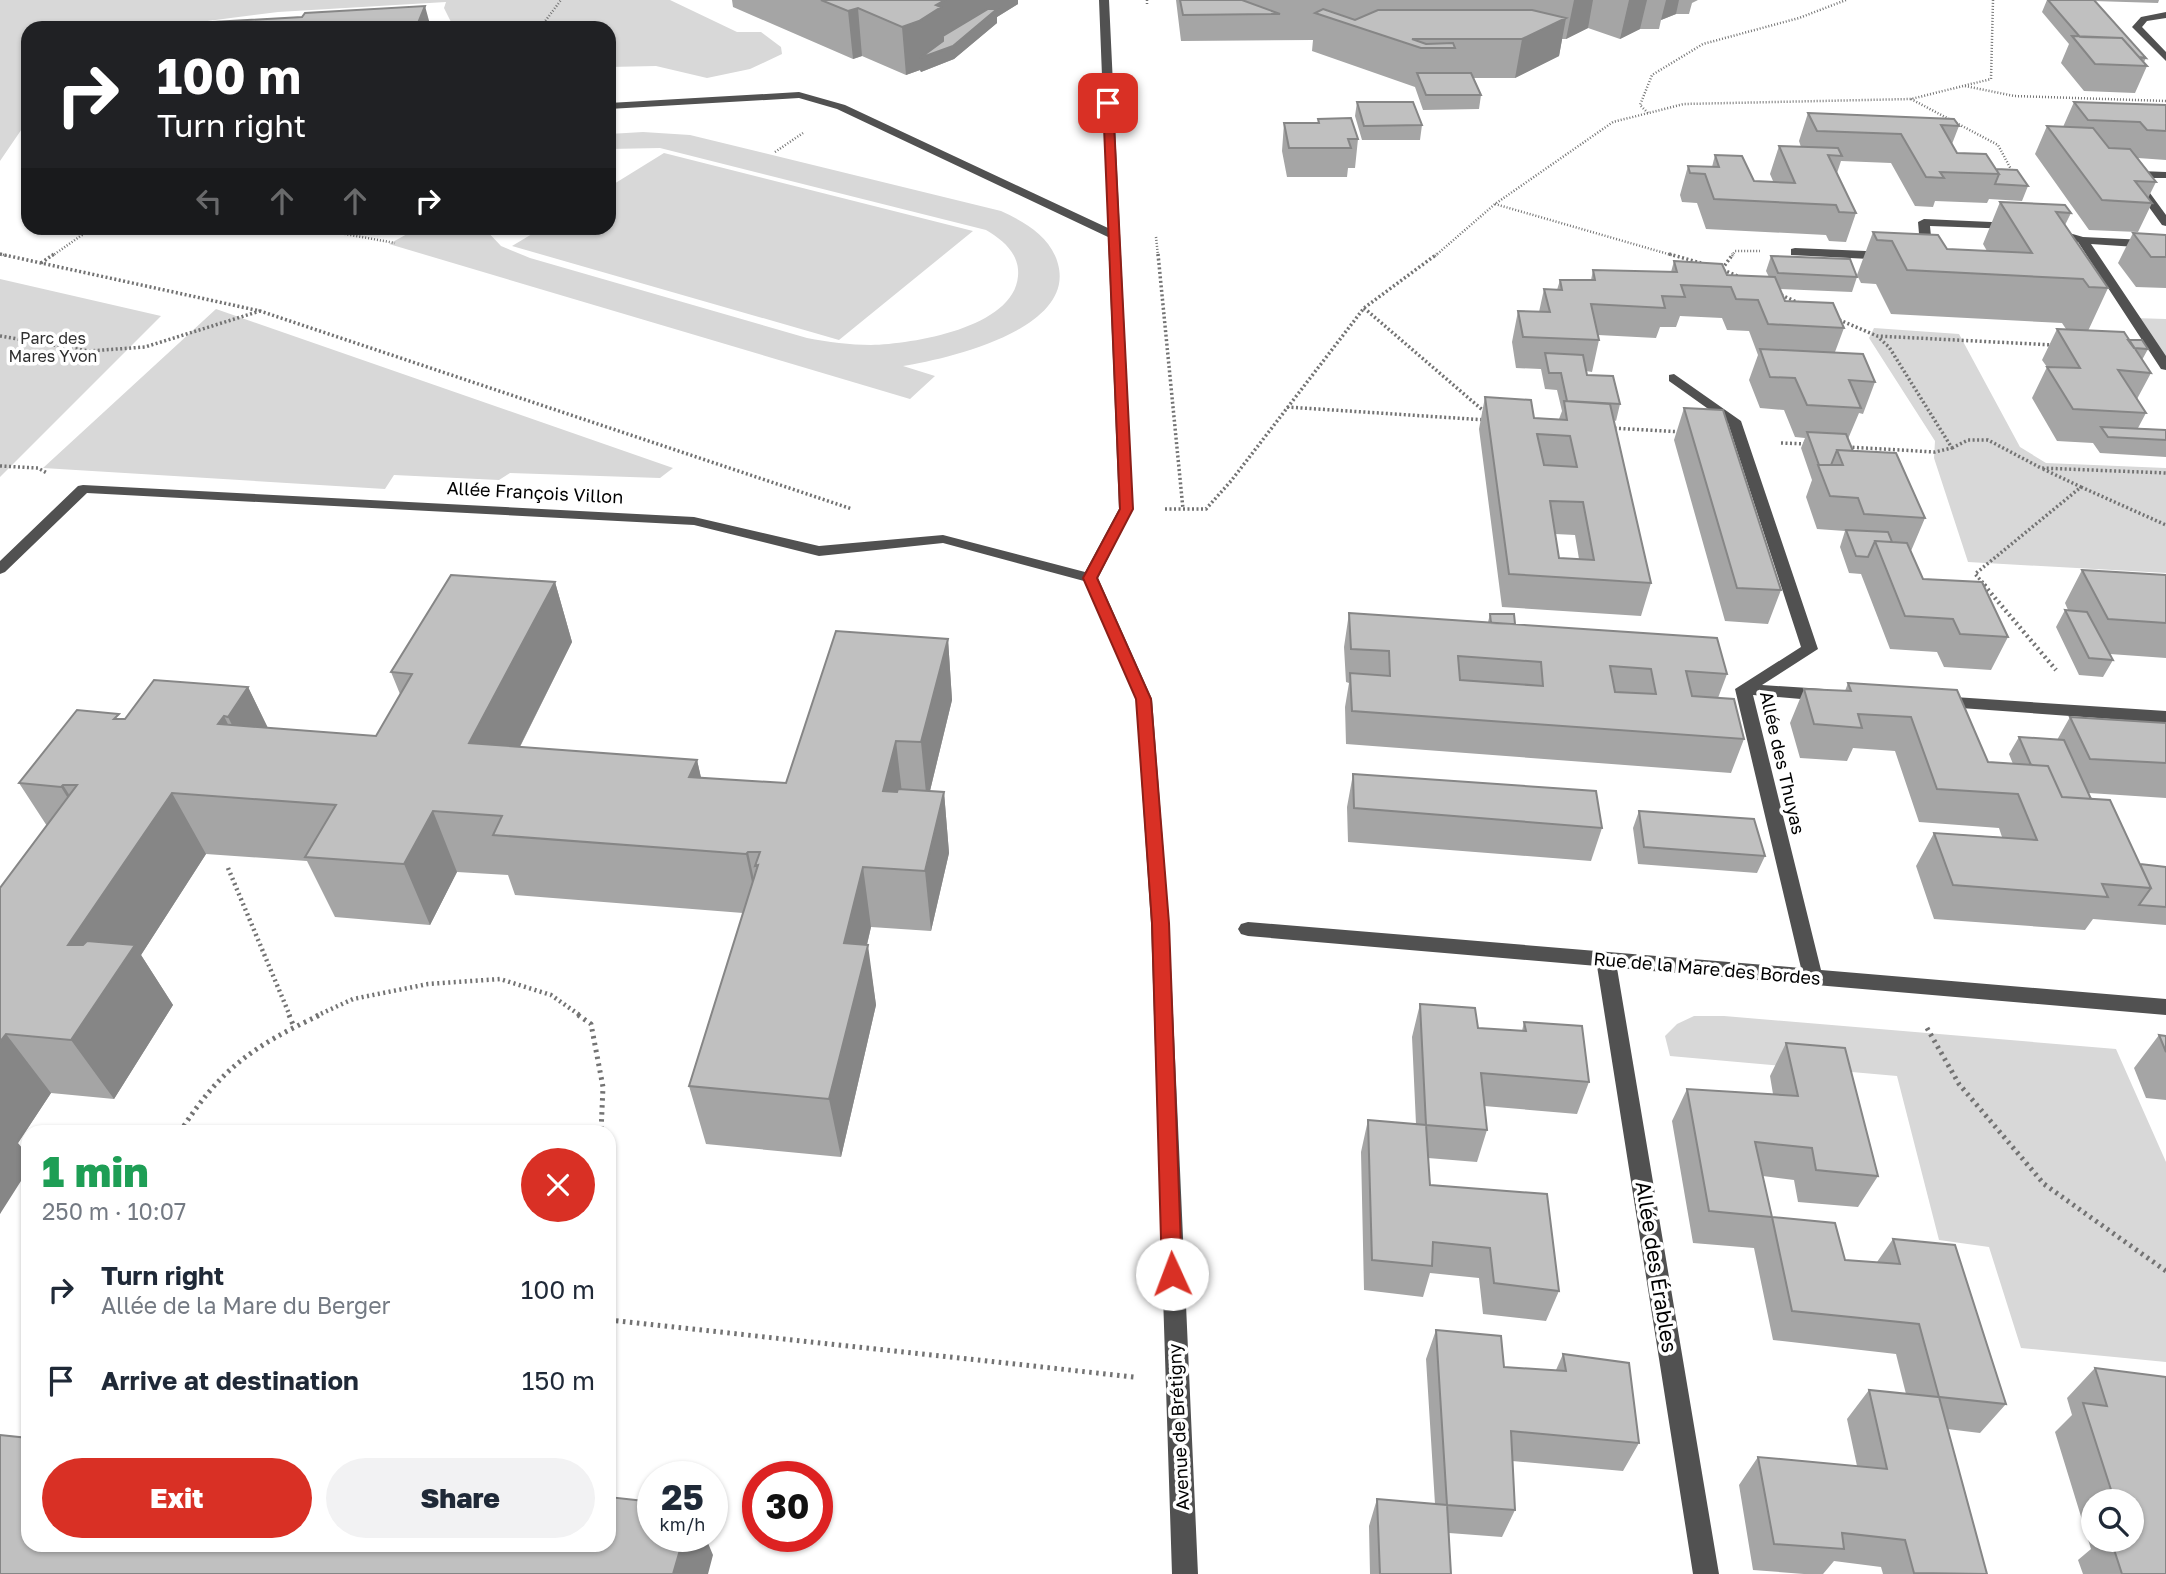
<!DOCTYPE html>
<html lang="en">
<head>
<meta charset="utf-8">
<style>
	body { margin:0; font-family:"Golos Text",sans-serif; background:#f2f2f3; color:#1f2937; height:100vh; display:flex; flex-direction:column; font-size:26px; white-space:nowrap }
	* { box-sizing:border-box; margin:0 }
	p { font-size:23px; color:#747a83 }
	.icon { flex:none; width:38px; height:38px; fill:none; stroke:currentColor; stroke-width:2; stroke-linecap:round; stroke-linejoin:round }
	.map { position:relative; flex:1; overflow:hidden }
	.panel { position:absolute; left:21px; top:1125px; width:595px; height:427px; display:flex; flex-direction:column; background:#fff; border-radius:21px; box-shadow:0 2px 5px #0004 }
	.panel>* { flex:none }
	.top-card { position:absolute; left:21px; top:21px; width:595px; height:214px; border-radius:21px; box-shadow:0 2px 5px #0004; background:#202124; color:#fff; overflow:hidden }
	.tools { position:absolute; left:2081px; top:1489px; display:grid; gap:14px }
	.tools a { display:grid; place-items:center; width:63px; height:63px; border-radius:50%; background:#fff; box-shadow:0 2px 5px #0004; font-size:35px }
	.speed { position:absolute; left:637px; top:1461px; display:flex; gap:14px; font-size:35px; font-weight:700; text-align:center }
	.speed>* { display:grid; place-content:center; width:91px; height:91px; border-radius:50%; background:#fff; box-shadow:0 2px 5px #0004; line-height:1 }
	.speed small { font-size:18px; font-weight:400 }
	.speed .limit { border:10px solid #d22; background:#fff; color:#111 }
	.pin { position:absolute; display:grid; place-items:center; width:60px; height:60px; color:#fff; margin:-30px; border-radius:14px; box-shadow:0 4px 10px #0006 }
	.me { position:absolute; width:77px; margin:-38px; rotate:358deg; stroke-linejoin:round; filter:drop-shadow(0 0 5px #0008) }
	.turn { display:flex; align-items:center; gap:24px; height:147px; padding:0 21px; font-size:32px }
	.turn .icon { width:91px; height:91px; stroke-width:2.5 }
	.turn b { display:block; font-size:49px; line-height:60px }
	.lanes { display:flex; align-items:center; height:66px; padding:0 21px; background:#0003; justify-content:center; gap:35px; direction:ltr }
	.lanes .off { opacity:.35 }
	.round { display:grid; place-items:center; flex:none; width:74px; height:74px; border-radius:37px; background:#f2f2f3 }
	.summary { display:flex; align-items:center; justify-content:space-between; height:119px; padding:0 21px }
	h1 { font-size:42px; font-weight:800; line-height:52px; color:#1e9e55 }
	.button { display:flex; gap:14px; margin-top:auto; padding:14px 21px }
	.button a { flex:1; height:80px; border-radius:42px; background:#d93025; color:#fff; font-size:28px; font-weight:800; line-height:80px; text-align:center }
	.button a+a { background:#f2f2f3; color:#1f2937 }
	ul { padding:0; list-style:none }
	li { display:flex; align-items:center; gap:21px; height:91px; padding:0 21px }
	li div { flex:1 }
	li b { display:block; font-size:26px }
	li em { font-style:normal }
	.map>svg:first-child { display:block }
	.green { fill:#d8d8d8 }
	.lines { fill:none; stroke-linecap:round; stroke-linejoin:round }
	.path-far3 { stroke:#737373; stroke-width:2.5; stroke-dasharray:1 2; stroke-linecap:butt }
	.path-far2 { stroke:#737373; stroke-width:3.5; stroke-dasharray:2 2.5; stroke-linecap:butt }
	.path-far1 { stroke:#737373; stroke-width:4.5; stroke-dasharray:2 3.5; stroke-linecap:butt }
	.path { stroke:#737373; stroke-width:5; stroke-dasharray:2.5 4.5; stroke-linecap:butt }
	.minor { fill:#515151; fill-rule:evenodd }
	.wall { fill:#a5a5a5; fill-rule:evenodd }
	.shaded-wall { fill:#868686 }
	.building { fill:#c0c0c0; stroke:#868686; stroke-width:2; fill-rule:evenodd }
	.route { fill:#d93025; stroke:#8d1f18; stroke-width:2 }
	.labels { text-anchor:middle; stroke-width:7; stroke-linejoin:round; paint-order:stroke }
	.far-park-label { font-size:16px; fill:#2f2f2f; stroke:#fff }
	.street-label { font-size:18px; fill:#000; stroke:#fff }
	.near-street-label { font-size:21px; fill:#000; stroke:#fff }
</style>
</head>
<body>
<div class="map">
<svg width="2166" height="1574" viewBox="0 0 2166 1574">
	<rect width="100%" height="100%" fill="#fff"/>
	<!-- green -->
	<path class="green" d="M0,0H670L737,32H761L781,47L782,54L750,69L707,78L656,66L609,67V28H454L444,8L446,2L278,12L153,28H28V120L0,161Z
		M643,132L690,135L1001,211C1025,222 1051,237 1058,264C1076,330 946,359 903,366L935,376L910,399L389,244L418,228L442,233V228H484L501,246L530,258L807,338C828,342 850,345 871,345C912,344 1014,328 1018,276C1020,254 1003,240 986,230L660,148L609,149V134Z
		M664,153L973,231L839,340L512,246L542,228H609V187Z
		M0,279L161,316L0,477Z
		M216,309L673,468L660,478L510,473L499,480L394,475L385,489L43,468Z
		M2134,318L2166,319V366Z
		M1874,328L1959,334L2020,447L2046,463L2166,468V573L1968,562L1934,458L1935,441L1869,338Z
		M1694,1016H1724L2116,1049L2166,1162V1362L2021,1348L1989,1247L1939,1240L1897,1076L1670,1056L1665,1036L1677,1024Z"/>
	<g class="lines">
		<!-- path-far3 -->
		<path class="path-far3" d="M1147,0V4
			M540,28L561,0
			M1965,86L2014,96L2166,101
			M1911,99L1998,145L2013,173
			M1648,113L1640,105L1652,75L1703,44L1799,18L1846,0
			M775,152L803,133
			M1495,204L1675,256
			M312,228L395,243
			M1156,237L1158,256
			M0,254L7,256
			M52,256L92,228
			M1435,256L1495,204L1613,122L1684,104L1911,99L1991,79L1993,0
			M1732,256L1735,251H1760"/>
		<!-- path-far2 -->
		<path class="path-far2" d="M0,254L260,311L852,509
			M1158,254L1183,509
			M1669,254L1701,263
			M41,263L54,254
			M1722,269L1733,254
			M1723,270L1740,277
			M1777,293L1801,304
			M1364,308L1486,413
			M1835,318L1877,336L2054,345
			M0,336L89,351L145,347L260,311
			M1287,407L1486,420
			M1610,428L1682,432
			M1781,443L1807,444
			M1848,447L1935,452L1952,448L1889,347L1878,337
			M1952,448L1968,440H1988L2041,468L2166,473
			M0,466L38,468L47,473
			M2081,487L2166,525
			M1165,509H1206L1231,481L1364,308L1437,254
			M1986,586L1975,574L2081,487L2041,468"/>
		<!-- path-far1 -->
		<path class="path-far1" d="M1984,585L2056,670
			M228,868L290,1016
			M316,1016L353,999L428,984L500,979L551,995L581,1016"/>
		<!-- path -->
		<path class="path" d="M289,1015L294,1027
			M578,1015L591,1024L603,1087L601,1132
			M1927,1028L1959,1084L2044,1184L2166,1271
			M180,1132C220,1069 253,1046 320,1015
			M609,1320L1134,1377"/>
		<!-- minor -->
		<path class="minor" d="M1099,0H1109L1133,509L1098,578L1152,699L1169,923L1198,1574H1172L1151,923L1136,699L1084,581L943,543L819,556L694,525L87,493L5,572L0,574V561L78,486L83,485L694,517L819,546L943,535L1085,572L1119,509L1108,237L837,109L799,98L609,109V103L799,92L845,105L1108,228Z
			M2166,12V18L2147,21L2142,27L2166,52V61L2132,27L2141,17Z
			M2140,171L2166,172V178H2139L2166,215V226L2162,225L2127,177Z
			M1924,219L2014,223L2020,226L2014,229L1930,226L1933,257L1927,261L1921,257L1918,222Z
			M2052,228L2083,237L2166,241V249L2091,244L2166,356V370L2161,369L2078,242L2048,233V229Z
			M1795,248L1889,252L1895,256L1889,260L1791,255V249Z
			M1674,374L1741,421L1818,649L1762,685L1824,689L1832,695L1824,701L1753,695L1821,970L2166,999V1015L1617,968L1719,1574H1693L1597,966L1248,936L1241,934L1238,929L1241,924L1248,922L1801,968L1735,689L1801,647L1728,423L1669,381V375Z
			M1939,696L2166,711V723L1933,706L1931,702L1933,698Z"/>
	</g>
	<!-- wall -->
	<path class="wall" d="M732,0H1018V4L997,17V23L954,59L921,72L920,70L906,75L862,56L853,59L733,7Z
		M1176,0H1698L1692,3L1689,14H1676L1661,20L1659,29H1640L1620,39L1588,28L1566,39H1562L1559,56L1515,78H1474L1481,95L1479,109L1423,110L1415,87L1312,51L1313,40L1181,41Z
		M2047,0H2159L2158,3L2094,1L2146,58L2144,62L2147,66L2135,93L2084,91L2061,63L2069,44L2042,12Z
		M1357,102L1422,125L1420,140H1362L1355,116Z
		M2074,102L2166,105V160L2138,158L2156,182L2148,198L2152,203L2138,232L2089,230L2035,154L2047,126L2063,127Z
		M1808,113L1959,126L1952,144L1957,153L1996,169L2028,186L2022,201L1989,199L1987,203L1935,201L1933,207L1915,206L1891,163L1841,161L1837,173L1856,213L1846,242L1829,241L1826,235L1706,229L1697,203L1682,202L1680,195L1688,166L1712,167L1715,155L1754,181H1773L1770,174L1779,146L1801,147L1799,141Z
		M1284,123L1358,139L1355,168H1348L1347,177H1287L1282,151Z
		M2000,202L2071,213L2065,225L2108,288L2088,331L2128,340L2148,349L2142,360L2151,373L2137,399L2146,413L2138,428L2166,430V457L2100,453L2093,443L2057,441L2032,398L2047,367L2042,360L2057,329H2066L2062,323L1891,314L1876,284L1861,283L1857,275L1873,232L1947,249L1987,251L1983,244Z
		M2133,233L2166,235V288L2136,287L2118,263Z
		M1771,256L1857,277L1852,292L1780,289L1785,301L1844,328L1835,352L1875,382L1863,414L1859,413L1848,439L1853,451L1925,518L1911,551L1923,579L2008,637L1991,670L1944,667L1937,652L1890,649L1861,574L1849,573L1840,547L1845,531L1817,529L1806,497L1812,480L1801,448L1805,438L1795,437L1784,410L1760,408L1749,380L1758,355L1749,331L1727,330L1722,318L1680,316L1676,327H1660L1656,338L1598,335L1599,340L1592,372L1586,371L1587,375L1620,404L1616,421L1614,420L1651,583L1641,616L1502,607L1479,429L1485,397L1534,418L1559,419L1562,411L1557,390L1545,389L1541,369L1516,368L1512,342L1518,311L1539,312L1544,289L1557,290L1560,280H1591L1593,270L1671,272L1674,261L1727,275L1769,277L1766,271ZM1555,534L1575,535L1579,559L1559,558Z
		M1684,408L1781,590L1768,624L1725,621L1674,440Z
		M2082,570L2166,575V658L2110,654L2113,660L2103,677L2079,675L2056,627L2065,610H2068L2065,603Z
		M555,582L572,642L520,747L697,760L701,778L786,783L948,639L952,700L930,791L944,792L949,853L931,931L871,927L867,945L876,1005L841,1157L706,1144L689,1086L743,913L515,895L508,875L457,872L430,925L335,917L307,861L206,854L141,955L173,1005L114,1099L51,1093L18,1143L0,1214V888L47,826L19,783L122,719H125L248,687L268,728L376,736L400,694L391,672Z
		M1349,613L1488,622L1490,614L1515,624L1727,674L1718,698L1744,739L1731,773L1346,744L1345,707L1349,683L1346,682L1344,647Z
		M1848,683L1957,690L1988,762L2013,764L2009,754L2019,737L2057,740L2070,717L2166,723V798L2089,793L2091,799L2140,864L2166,867V925L2093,919L2085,930L1934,919L1916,866L1934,833L2002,837L1999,828L1919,822L1895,751L1853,748L1847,761L1800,758L1790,723L1804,689L1845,691Z
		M1353,774L1602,828L1591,861L1348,842L1347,807Z
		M1639,811L1765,856L1757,873L1638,864L1633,828Z
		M1420,1004L1478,1028L1522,1031L1524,1022L1589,1082L1577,1114L1484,1106L1487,1130L1477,1162L1428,1158L1430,1185L1559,1291L1546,1321L1483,1314L1479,1278L1430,1273L1423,1297L1364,1290L1361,1152L1368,1120L1416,1124L1412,1037Z
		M2159,1035L2166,1036V1100L2146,1098L2134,1068Z
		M1786,1043L1878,1176L1858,1207L1798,1202L1794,1180L1763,1176L1772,1217L1754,1248L1693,1243L1672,1121L1687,1089L1773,1094L1770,1076Z
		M1772,1217L1845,1260L1877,1262L1893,1239L2006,1404L1980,1433L1947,1429L1987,1574H1883L1881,1567L1834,1561L1823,1574H1804L1753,1570L1739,1485L1758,1457L1857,1466L1847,1419L1869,1390L1906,1394L1896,1354L1773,1340L1754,1248Z
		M1436,1330L1504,1367L1556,1370L1563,1354L1639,1443L1623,1471L1512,1461L1515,1510L1502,1537L1449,1533L1451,1574H1370L1369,1526L1377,1499L1435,1504L1426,1359Z
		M2095,1368L2166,1574H2083L2078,1560L2091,1549L2055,1432L2072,1415L2067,1398ZM2093,1502H2132V1540H2093Z"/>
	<!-- shaded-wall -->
	<path class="shaded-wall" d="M945,0H1018V4L997,17V23L954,59L921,72L920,70L906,75L902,27Z
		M1574,0H1593L1588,28L1566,39Z
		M1629,0H1647L1640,29L1620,39Z
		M1666,0H1679L1676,14L1661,20Z
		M425,6L431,28H416Z
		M858,8L862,56L853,59L848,11Z
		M1566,18L1559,56L1515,78L1522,39Z
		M555,582L572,642L491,804L469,743Z
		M948,639L952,700L927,803L921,742Z
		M248,687L277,747L258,777L228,717Z
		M224,716L254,777L218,724Z
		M896,741L903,802L883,791Z
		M697,760L711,821L689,777Z
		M63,785L101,845L99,848L61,787Z
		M944,792L949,853L931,931L925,871Z
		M172,793L206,854L141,955L173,1005L114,1099L71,1040L68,945Z
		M433,811L457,872L430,925L404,864Z
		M748,852L761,912L759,915L746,854Z
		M863,867L871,927L853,1003L844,943Z
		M868,945L876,1005L841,1157L829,1099Z
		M6,1034L51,1093L18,1143L28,1155V1170L0,1214V1042Z
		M684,1536H705L713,1555L708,1574H673Z"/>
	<!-- building -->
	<path class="building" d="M821,0H945L936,5L941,7L919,21L902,27L858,8L848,11Z
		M1180,0H1242L1280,14L1183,15Z
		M2048,0H2094L2146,58L2139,57L2122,38L2080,37Z
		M425,6L416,28H108L302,17L305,13Z
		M988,9H997L953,46L920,58L943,41V36Z
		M1323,9L1355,20L1378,10H1532L1566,18L1522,39H1412L1426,44L1453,43L1455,48H1421L1315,13Z
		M2072,36L2122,38L2147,66L2095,64Z
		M1417,73H1471L1481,95H1426Z
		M1357,102H1413L1422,125L1364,126Z
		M2074,102L2166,105V131L2147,130L2140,122L2088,120Z
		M1808,113L1954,119L1959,126L1941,125L1957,153L1986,154L1999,174L1940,172L1944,178L1926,177L1901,134L1817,131Z
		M1351,118L1358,139H1348L1351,148H1289L1284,123H1319L1318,119Z
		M2047,126L2093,128L2109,148L2130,149L2156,182L2135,181L2152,203L2102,200Z
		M1779,146L1838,148L1842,156L1828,155L1856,213L1839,212L1836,205L1714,199L1705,174L1690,173L1688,166L1719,167L1715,155L1742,156L1754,181L1795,183Z
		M1996,169L2017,170L2028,186L1995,184L1999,174Z
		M2000,202L2065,205L2071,213L2056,212L2108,288L2089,287L2083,279L1907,270L1892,241L1877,240L1873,232L1938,235L1947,249L2032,253Z
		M2133,233L2166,235V257H2151Z
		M1771,256L1850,259L1857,277L1778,273Z
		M1674,261L1722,264L1727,275L1775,277L1785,301L1833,303L1844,328L1768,324L1758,300L1736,299L1731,287L1681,285L1685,297L1662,296L1665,308L1591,304L1599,340L1523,337L1518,311L1550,312L1544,289L1562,290L1560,280H1595L1593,270L1677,272Z
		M2057,329L2124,332L2151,373L2118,370L2146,413L2073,409L2047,367L2080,368Z
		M2128,340H2142L2148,349L2134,348Z
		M1760,349L1863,354L1875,382L1849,380L1861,408L1807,405L1795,378L1770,377Z
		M1545,353L1583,355L1587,375L1613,376L1620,404L1567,401L1561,373H1549Z
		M1485,397L1531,400L1534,418L1567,420L1564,401L1610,404L1651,583L1509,574ZM1537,434L1570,436L1577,467L1544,465ZM1550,501L1583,502L1594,560L1559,558Z
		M1684,408L1723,410L1781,590L1737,588Z
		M2101,427L2166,430V440L2108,437Z
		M1807,432L1846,434L1853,451L1837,450L1831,465H1819Z
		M1837,450L1896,453L1925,518L1864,514L1858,498L1830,496L1818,465H1843Z
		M1846,530L1888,532L1892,542L1875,541L1868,557L1856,556Z
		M1875,541L1907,543L1923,579L1982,582L2008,637L1960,634L1953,619L1905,616Z
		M2082,570L2166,575V623L2108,619Z
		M451,575L555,582L469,743L697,760L689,777L786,783L836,631L948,639L921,742L896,741L883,791L897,792L898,789L944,792L925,871L863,867L844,943L868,945L829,1099L689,1086L758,865L755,866L760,852H748L746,854L493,835L502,816L433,811L404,864L305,857L336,805L172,793L68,945H83L87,941L135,945L71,1040L6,1034L0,1042V888L77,785H63L61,787L19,783L77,710L119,714L114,719H125L154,680L248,687L228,717L224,716L218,724L376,736L412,674L391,672Z
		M2065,610L2087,612L2113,660L2089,658Z
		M1349,613L1717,638L1727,674L1686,671L1692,696L1734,699L1744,739L1352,711L1350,673L1390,676L1389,651L1351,649ZM1458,656L1541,662L1543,686L1460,680ZM1610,666L1651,669L1656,694L1615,692Z
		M1490,614H1514L1515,624L1491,623Z
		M1848,683L1957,690L1988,762L2048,766L2062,797L2110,800L2151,888L2102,884L2108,897L1953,885L1934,833L2037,840L2018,794L1937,789L1911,717L1858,714L1862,728L1814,724L1804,689L1851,691Z
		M2070,717L2166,723V763L2090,759Z
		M2019,737L2064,740L2091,799L2062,797L2048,766L2031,765Z
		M1353,774L1596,791L1602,828L1354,808Z
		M1639,811L1754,819L1765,856L1644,847Z
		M2140,864L2166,867V907L2139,905L2151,888Z
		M1420,1004L1475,1008L1478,1028L1526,1031L1524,1022L1582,1026L1589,1082L1481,1073L1487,1130L1426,1125Z
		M2159,1035L2166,1036V1052Z
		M1786,1043L1845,1048L1878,1176L1816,1170L1812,1148L1755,1142L1772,1217L1709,1211L1687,1089L1798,1096Z
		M1368,1120L1426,1125L1430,1185L1547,1194L1559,1291L1494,1283L1490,1248L1433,1242L1432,1266L1372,1260Z
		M1772,1217L1835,1223L1845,1260L1900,1264L1893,1239L1955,1245L2006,1404L1939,1397L1987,1574L1914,1573L1905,1540L1842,1533L1844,1549L1774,1544L1758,1457L1887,1469L1869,1390L1939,1397L1919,1324L1792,1311Z
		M1436,1330L1501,1336L1504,1367L1566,1371L1563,1354L1629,1363L1639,1443L1511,1431L1515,1510L1447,1505Z
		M2095,1368L2166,1377V1574H2122L2111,1540H2132V1502H2115L2083,1403L2107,1406Z
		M0,1435L28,1438V1545H609V1497L653,1502V1536H684L673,1574H0Z
		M1377,1499L1447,1505L1451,1574H1380Z"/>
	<!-- route -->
	<path class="route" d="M1108,100L1113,103L1133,509L1097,578L1151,699L1169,923L1182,1274L1179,1280L1172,1283L1165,1280L1162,1274L1152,923L1136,699L1083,578L1120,509L1103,103Z"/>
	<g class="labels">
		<!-- far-park labels -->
		<g class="far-park-label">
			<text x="53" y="344">Parc des<tspan x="53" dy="18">Mares Yvon</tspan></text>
		</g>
		<!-- street labels -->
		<g class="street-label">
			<text transform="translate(535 493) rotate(3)" y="6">Allée François Villon</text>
			<text transform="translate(1782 763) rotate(77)" y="6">Allée des Thuyas</text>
			<text transform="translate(1707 969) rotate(5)" y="6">Rue de la Mare des Bordes</text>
			<text transform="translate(1179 1427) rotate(-93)" y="6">Avenue de Brétigny</text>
		</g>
		<!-- near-street labels -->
		<g class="near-street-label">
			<text transform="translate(1656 1267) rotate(81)" y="7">Allée des Érables</text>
		</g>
	</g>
</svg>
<div class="tools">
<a><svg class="icon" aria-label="search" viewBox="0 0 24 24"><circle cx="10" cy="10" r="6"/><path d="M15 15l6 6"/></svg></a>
</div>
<div class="speed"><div>25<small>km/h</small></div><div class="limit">30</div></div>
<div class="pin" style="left:1108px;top:103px;background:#d93025"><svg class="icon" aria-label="arrive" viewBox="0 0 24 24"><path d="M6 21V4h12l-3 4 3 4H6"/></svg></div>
<svg class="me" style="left:1172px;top:1274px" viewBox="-20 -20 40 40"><circle r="19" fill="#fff"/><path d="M0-13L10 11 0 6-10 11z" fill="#d93025"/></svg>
<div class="top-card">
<div class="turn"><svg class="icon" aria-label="right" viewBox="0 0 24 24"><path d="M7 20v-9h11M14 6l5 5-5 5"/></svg><div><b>100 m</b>Turn right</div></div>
<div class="lanes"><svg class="icon off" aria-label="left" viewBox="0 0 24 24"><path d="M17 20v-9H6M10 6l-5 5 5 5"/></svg><svg class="icon off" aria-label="ahead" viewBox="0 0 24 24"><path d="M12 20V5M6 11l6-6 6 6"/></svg><svg class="icon off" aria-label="ahead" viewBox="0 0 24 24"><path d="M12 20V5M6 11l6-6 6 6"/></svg><svg class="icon" aria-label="right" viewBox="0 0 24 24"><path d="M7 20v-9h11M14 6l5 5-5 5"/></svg></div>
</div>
<section class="panel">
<div class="summary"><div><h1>1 min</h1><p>250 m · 10:07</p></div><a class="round" style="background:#d93025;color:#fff"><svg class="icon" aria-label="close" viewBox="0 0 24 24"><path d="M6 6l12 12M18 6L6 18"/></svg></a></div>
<ul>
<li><svg class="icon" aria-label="right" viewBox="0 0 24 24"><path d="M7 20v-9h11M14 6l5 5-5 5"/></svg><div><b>Turn right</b><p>Allée de la Mare du Berger</p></div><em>100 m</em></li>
<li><svg class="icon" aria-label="arrive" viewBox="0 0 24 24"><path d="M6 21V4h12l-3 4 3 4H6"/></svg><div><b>Arrive at destination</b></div><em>150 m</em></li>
</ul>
<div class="button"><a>Exit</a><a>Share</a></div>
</section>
</div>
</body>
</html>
